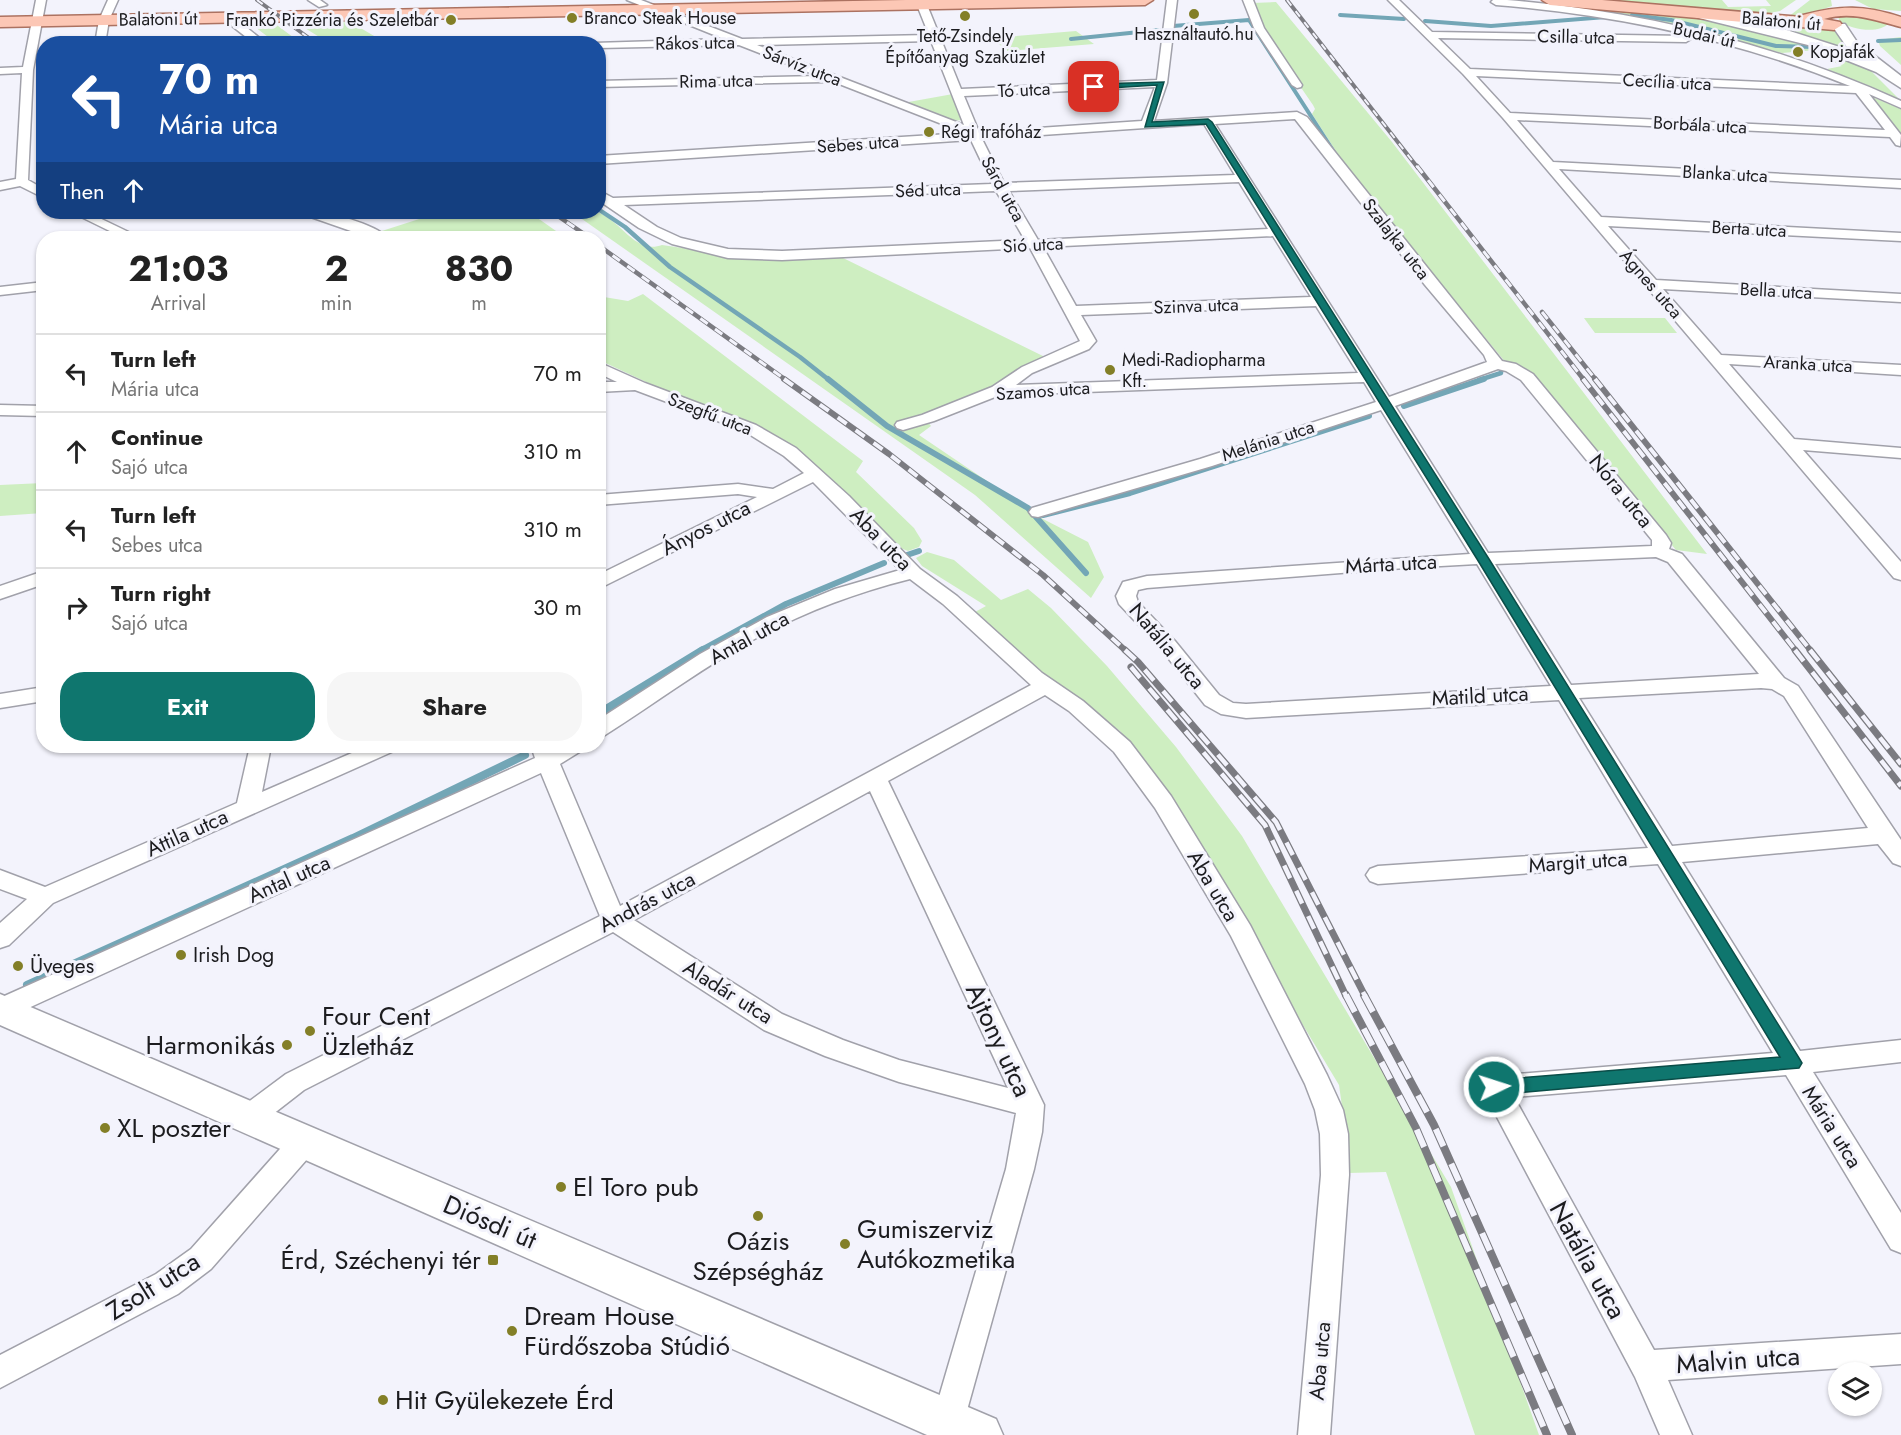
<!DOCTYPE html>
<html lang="en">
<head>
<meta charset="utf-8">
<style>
	body { margin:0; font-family:Jost,sans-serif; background:#f6f6f6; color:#222; height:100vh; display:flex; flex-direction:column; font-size:22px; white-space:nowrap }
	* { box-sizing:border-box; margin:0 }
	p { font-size:20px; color:#767676 }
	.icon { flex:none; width:33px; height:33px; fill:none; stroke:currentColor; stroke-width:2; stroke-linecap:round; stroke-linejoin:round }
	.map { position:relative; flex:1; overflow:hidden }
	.panel { position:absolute; left:36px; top:231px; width:570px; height:522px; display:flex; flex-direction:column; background:#fff; border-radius:24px; box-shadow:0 2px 4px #0004 }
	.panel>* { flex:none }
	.top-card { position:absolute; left:36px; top:36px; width:570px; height:183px; border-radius:24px; box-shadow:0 2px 4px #0004; background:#1a4fa0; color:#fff; overflow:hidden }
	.controls { position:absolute; left:1828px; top:1362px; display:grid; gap:12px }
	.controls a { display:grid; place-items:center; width:54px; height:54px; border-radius:50%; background:#fff; box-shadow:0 2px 4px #0004; font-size:30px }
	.pin { position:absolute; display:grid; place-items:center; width:51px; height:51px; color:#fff; margin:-26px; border-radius:12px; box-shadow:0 3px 9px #0006 }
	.me { position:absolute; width:66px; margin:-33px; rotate:86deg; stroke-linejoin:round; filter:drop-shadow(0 0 4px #0008) }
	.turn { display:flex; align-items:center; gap:21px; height:126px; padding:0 24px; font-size:27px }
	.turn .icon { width:78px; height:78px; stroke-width:2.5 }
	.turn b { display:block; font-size:42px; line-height:51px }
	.then { display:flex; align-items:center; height:57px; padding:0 24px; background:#0003; gap:12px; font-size:22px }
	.eta { display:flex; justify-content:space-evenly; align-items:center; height:102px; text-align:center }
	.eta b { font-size:36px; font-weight:700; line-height:42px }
	.button { display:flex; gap:12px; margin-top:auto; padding:12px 24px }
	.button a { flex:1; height:69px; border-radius:24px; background:#0f766e; color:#fff; font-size:24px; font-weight:700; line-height:69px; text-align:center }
	.button a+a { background:#f6f6f6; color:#222 }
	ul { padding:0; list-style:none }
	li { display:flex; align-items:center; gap:18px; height:78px; padding:0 24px; border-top:2px solid #e0e0e0 }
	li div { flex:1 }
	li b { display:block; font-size:22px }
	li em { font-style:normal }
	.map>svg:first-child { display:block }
	.green { fill:#ceeec1 }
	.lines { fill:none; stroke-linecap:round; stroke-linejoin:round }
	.stream-far3 { stroke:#73a6b6; stroke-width:4 }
	.stream-far2 { stroke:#73a6b6; stroke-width:4.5 }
	.stream-far1 { stroke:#73a6b6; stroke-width:6 }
	.stream { stroke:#73a6b6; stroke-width:8 }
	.minor-casing { stroke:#a1a1aa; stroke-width:3 }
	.secondary-casing { stroke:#a1a1aa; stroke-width:3 }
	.primary-casing { stroke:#ac7261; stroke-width:3 }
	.minor { fill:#fff; fill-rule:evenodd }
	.secondary { fill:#fff; fill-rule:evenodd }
	.primary { fill:#fcc7b5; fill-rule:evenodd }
	.rail-far4-casing { stroke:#7b7b81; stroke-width:4 }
	.rail-far3-casing { stroke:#7b7b81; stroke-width:4.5 }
	.rail-far2-casing { stroke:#7b7b81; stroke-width:6 }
	.rail-far1-casing { stroke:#7b7b81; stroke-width:7 }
	.rail-casing { stroke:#7b7b81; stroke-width:8 }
	.rail-far4 { stroke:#f3f3fc; stroke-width:2; stroke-dasharray:7; stroke-linecap:butt }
	.rail-far3 { stroke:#f3f3fc; stroke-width:3; stroke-dasharray:9; stroke-linecap:butt }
	.rail-far2 { stroke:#f3f3fc; stroke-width:4; stroke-dasharray:11; stroke-linecap:butt }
	.rail-far1 { stroke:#f3f3fc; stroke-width:4.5; stroke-dasharray:14; stroke-linecap:butt }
	.rail { stroke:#f3f3fc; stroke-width:6; stroke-dasharray:19; stroke-linecap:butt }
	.route { fill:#0f766e; stroke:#0a4d48; stroke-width:1.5 }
	.poi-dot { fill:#837f27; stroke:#f3f3fc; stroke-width:2 }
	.labels { text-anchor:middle; stroke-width:6; stroke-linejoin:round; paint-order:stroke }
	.far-poi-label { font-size:18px; fill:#1c1c1f; stroke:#f3f3fc; text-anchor:start }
	.far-street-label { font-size:18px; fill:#1c1c1f; stroke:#f3f3fc }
	.street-label { font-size:21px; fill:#1c1c1f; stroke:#f3f3fc }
	.poi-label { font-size:21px; fill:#1c1c1f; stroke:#f3f3fc; text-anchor:start }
	.near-poi-label { font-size:26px; fill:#1c1c1f; stroke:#f3f3fc; text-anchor:start }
	.near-street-label { font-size:26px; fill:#1c1c1f; stroke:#f3f3fc }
</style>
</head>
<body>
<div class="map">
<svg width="1901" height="1435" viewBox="0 0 1901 1435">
	<rect width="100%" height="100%" fill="#f3f3fc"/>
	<!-- green -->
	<path class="green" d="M1613,0H1722L1728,7L1771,6L1766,0H1796L1780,11L1760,15Z
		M1810,0H1831L1832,6L1801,17H1788Z
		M1855,0H1901V11L1873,9Z
		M1520,1L1694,16L1772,31L1855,61L1870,70L1901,101L1827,69L1842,66L1834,62L1842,60L1816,50L1782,53L1675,25L1607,12Z
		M1276,2L1392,142L1707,554L1676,550L1577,432L1506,363L1350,173L1312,114L1315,109L1313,105C1291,72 1265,40 1253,3Z
		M1842,15H1855L1889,23C1878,35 1852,29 1840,22L1838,17Z
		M270,20L301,43H276L247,21Z
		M347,20L386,43H329L300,25Z
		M1748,22L1834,30L1854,52Z
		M1076,31L1094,44L1006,51L993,38Z
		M1901,37V65L1880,46L1878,40Z
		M953,94L962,120L951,121L903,103Z
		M1870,96L1901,109V141L1866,97Z
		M441,212H529L566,238H360Z
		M572,212C579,212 590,210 597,212C621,220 635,255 662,245L731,255L839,256L1047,358L993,390L925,418L931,426L919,435L1043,519L1088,542L1104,577L1091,598L975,495Z
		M643,294L863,461L856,472L914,528L922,541L919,547L908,551L895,546L794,451L599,360L598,296L628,301Z
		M1584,318H1665L1677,333H1595Z
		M43,483V513L0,516V485Z
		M927,552L954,560L1001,600L1028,589L1051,608L1107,666L1176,747L1242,836L1451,1187L1539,1435H1475L1386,1172L1349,1173V1156L1339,1085L1143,759L1120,731L1051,681L975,612L986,606L922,566L916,558Z"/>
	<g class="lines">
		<!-- stream-far3 -->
		<path class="stream-far3" d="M1340,15L1404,19
			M1632,15L1671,20L1776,46L1814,47
			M1425,21L1491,26L1606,17
			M1173,26L1249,20L1336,155
			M1071,39L1159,30
			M1878,41L1901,40"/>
		<!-- stream-far2 -->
		<path class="stream-far2" d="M598,209L625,227L670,267L800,357L829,380
			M1479,380L1501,373L1502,362"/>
		<!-- stream-far1 -->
		<path class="stream-far1" d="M828,379L887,426L1028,508L1086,573
			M1404,406L1484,379
			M1043,515L1130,493L1369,416
			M907,555L919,551
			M700,651L786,604L884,563"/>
		<!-- stream -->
		<path class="stream" d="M598,714L703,650
			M27,985L353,838L525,755"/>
		<defs>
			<path id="minor" d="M36,0H46L33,70L28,180L44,189V198L20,186L0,190V182L16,179L22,73L0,74V68L23,67Z
				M108,0H118L109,20L105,44H95L99,20Z
				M308,0H320L327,5L319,7Z
				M627,0H641L742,39L929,35L915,0H925L961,89L1157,80L1167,0H1177L1167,83L1154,121L1297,112L1307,117L1502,361L1516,364L1533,374L1666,535L1671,543L1669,549L1682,554L1784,678L1798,686L1901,840V866L1893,863L1878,844L1682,862L1800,1051L1901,1040V1062L1813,1072L1901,1213V1253L1891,1249L1786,1075L1514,1097L1654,1350L1901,1334V1364L1668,1380L1692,1435H1660L1635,1377L1481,1087L1485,1079L1494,1076L1773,1053L1658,864L1378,884L1370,881L1366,875L1370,869L1378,866L1648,848L1559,700L1246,718L1221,714L1205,705L1161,649L1119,604L1116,596L1123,582L1147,576L1470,554L1381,410L1212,466L1038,517L1032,516L1029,512L1032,508L1200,459L1376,402L1364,382L1000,395L934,421L903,430L897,428L895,425L897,422L922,415L992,387L1022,367L1080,341L1030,248L782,260L728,258L672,244L639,228L598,200V190L613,198L992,184L971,140L598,164V156L965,133L829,80L824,82L598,87V81L818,76L739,45L598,48V44L594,43L724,39ZM931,41L964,125L757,45ZM1155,87L1142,121L979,132L964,96ZM1295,119L1425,285L1484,355L1487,362L1389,397L1215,124ZM1204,124L1235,175L1004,183L982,139ZM1239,182L1268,229L1038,240L1009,191ZM996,191L1025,240L782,251L728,249L681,238L657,227L624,205ZM1273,236L1311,297L1076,306L1043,247ZM1316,306L1358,373L1016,385L1032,373L1089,349L1096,341L1081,315ZM1498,369L1506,371L1521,380L1652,540V546L1488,553L1395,406ZM1656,557L1668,562L1759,674L1571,685L1495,564ZM1477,564L1551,686L1246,704L1233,703L1219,695L1175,641L1138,602L1136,596L1138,590L1147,588L1405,568ZM1761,688L1772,689L1784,696L1868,828L1672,846L1579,698Z
				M1243,0H1253L1264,28L1302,85L1301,87L1297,88L1292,85L1254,28Z
				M1388,0H1399L1432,32L1686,36L1691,39L1686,42L1438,38L1470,69L1850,86C1736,40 1619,15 1496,5L1491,2L1493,0H1507C1645,11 1775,44 1901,101V108L1869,94L1901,135L1900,146L1896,145L1890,137L1517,120L1553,162L1901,180V188L1559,169L1601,217L1901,233V241L1608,226L1656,280L1901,294V302L1663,289L1721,355L1901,365V375L1729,364L1794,439L1901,448V458L1803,450L1901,562V580L1894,578L1503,118L1463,74ZM1476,76L1856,93L1885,130L1510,113Z
				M235,16H243L241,23L267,44H255L232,26L231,24Z
				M71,212H87L141,238H124Z
				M303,212C323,210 374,223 388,238H371L305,215Z
				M44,282V290L0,295V287Z
				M598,362L645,383L756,425L796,448L849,496L920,569L957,596L1042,673L1083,701L1130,742L1171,796L1250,925L1327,1075L1343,1110L1348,1134L1349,1175L1330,1435H1298L1321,1175L1320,1134L1315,1110L1305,1084L1231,936L1155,808L1114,752L1069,711L1045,695L888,781L1044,1105L1042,1132L1034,1169L964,1421L959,1432L943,1435L937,1432L932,1421L1006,1169L1016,1113L899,1082L825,1056L764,1030L613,932L304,1090L259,1125L249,1129L239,1125L235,1117L239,1109L286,1074L600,916L541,773L11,1016L0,1019V998L535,758L531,746H551L553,749L558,746H584L581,751L560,764L620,906L1031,685L943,604L910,579C858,592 807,611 760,636C706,665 657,702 605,735L598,737V720L700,654L767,617L835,589L900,570L813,482L598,589V575L757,497L738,494L598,505V495L738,484L773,489L804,473L784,456L744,431L635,390L598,392V382H617L598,373ZM870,791L1008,1088L899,1060L843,1040L782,1014L634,920Z
				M0,405L44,406V416L0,415Z
				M44,571V584L0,599V586Z
				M44,687V701L0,708V694Z
				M250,746H271L262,792L368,746H397L394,751L53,903L9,945L0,948V923L27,899L0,889V870L45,887L237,803Z
				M305,1129L315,1132L319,1141L315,1150L211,1269L178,1294L0,1388V1355L156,1274L191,1249L295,1132Z"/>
			<path id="secondary" d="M1700,10L1774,26L1849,50L1833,27L1835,24H1845L1857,42L1901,76V88L1876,72L1808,45L1695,17L1693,14Z
				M0,994L996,1419L1003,1435H927L0,1025Z"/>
			<path id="primary" d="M906,0H1153L1145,5L0,27V17Z
				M1542,0H1602L1802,17L1803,15C1841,5 1864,5 1901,17V27C1874,20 1852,11 1824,19L1840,22L1842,25L1834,30L1550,5Z"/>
		</defs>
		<!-- minor casing -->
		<use href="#minor" class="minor-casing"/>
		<!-- secondary casing -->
		<use href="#secondary" class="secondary-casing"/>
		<!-- primary casing -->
		<use href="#primary" class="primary-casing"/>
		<!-- minor -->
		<use href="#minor" class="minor"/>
		<!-- secondary -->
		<use href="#secondary" class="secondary"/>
		<!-- primary -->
		<use href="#primary" class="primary"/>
		<defs>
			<path id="rail-far4" d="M257,0L317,44
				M1287,0L1418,168"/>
			<path id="rail-far3" d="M1417,166L1584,380
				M552,212L590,238
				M598,245L786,380
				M1542,312L1596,380"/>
			<path id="rail-far2" d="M784,379L889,454L1043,575L1126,651
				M1583,379L1796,651
				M1595,379L1811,651"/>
			<path id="rail-far1" d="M1125,650L1138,662L1276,822L1365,996
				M1795,650L1901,786
				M1810,650L1901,764
				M1131,667L1265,825L1346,996"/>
			<path id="rail" d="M1346,995L1416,1128L1547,1435
				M1364,995L1434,1125L1572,1435"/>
		</defs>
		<!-- rail-far4 casing -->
		<use href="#rail-far4" class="rail-far4-casing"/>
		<!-- rail-far3 casing -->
		<use href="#rail-far3" class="rail-far3-casing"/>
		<!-- rail-far2 casing -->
		<use href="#rail-far2" class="rail-far2-casing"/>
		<!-- rail-far1 casing -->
		<use href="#rail-far1" class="rail-far1-casing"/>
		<!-- rail casing -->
		<use href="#rail" class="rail-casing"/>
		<!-- rail-far4 -->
		<use href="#rail-far4" class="rail-far4"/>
		<!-- rail-far3 -->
		<use href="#rail-far3" class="rail-far3"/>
		<!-- rail-far2 -->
		<use href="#rail-far2" class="rail-far2"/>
		<!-- rail-far1 -->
		<use href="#rail-far1" class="rail-far1"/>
		<!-- rail -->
		<use href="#rail" class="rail"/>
	</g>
	<!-- route -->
	<path class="route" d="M1164,82L1152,122L1208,119L1212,122L1489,559L1799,1058L1802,1063L1799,1068L1494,1095L1488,1092L1485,1087L1488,1082L1494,1080L1780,1057L1477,559L1206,124L1145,127L1157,85L1094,89L1091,87L1094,84Z"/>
	<!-- markers -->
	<g class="poi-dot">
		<circle cx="1194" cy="14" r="6"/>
		<circle cx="965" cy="16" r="6"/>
		<circle cx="572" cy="18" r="6"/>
		<circle cx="451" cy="20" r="6"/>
		<circle cx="1798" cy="52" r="6"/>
		<circle cx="929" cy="132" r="6"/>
		<circle cx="1110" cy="370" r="6"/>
		<circle cx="181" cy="955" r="6"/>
		<circle cx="18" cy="966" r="6"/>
		<circle cx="310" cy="1031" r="6"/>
		<circle cx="287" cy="1045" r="6"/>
		<circle cx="105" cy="1128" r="6"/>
		<circle cx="561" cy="1187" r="6"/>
		<circle cx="758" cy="1216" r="6"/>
		<circle cx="845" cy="1244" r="6"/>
		<rect x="487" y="1254" width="12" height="12" rx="3"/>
		<circle cx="512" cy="1331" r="6"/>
		<circle cx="383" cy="1400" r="6"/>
	</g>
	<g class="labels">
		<!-- far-poi labels -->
		<g class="far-poi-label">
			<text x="584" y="24">Branco Steak House</text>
			<text x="439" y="26" text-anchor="end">Frankó Pizzéria és Szeletbár</text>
			<text x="1194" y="40" text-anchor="middle">Használtautó.hu</text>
			<text x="965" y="42" text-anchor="middle">Tető-Zsindely<tspan x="965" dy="21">Építőanyag Szaküzlet</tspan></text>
			<text x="1810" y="58">Kopjafák</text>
			<text x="941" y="138">Régi trafóház</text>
			<text x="1122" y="366">Medi-Radiopharma<tspan x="1122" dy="21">Kft.</tspan></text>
		</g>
		<!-- far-street labels -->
		<g class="far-street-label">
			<text transform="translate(158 19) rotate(-1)" y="6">Balatoni út</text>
			<text transform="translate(1781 21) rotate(5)" y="6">Balatoni út</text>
			<text transform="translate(1704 35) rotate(13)" y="6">Budai út</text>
			<text transform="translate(1576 37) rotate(1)" y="6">Csilla utca</text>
			<text transform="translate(695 43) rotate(-1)" y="6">Rákos utca</text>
			<text transform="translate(802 66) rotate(21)" y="6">Sárvíz utca</text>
			<text transform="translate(716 81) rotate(-1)" y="6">Rima utca</text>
			<text transform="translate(1667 82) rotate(3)" y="6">Cecília utca</text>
			<text transform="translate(1024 90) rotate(-3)" y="6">Tó utca</text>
			<text transform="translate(1700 125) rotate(3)" y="6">Borbála utca</text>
			<text transform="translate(858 144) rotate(-4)" y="6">Sebes utca</text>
			<text transform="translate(1725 174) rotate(3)" y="6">Blanka utca</text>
			<text transform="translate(1003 189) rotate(61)" y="6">Sárd utca</text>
			<text transform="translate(928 190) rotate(-2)" y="6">Séd utca</text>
			<text transform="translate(1749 229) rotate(3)" y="6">Berta utca</text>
			<text transform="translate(1396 239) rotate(52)" y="6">Szalajka utca</text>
			<text transform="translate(1033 245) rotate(-3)" y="6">Sió utca</text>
			<text transform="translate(1651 284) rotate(49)" y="6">Ágnes utca</text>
			<text transform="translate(1776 291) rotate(3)" y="6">Bella utca</text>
			<text transform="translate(1196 306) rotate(-2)" y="6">Szinva utca</text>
			<text transform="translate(1808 364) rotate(3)" y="6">Aranka utca</text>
			<text transform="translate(1043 391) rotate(-4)" y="6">Szamos utca</text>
			<text transform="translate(710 414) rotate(21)" y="6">Szegfű utca</text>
			<text transform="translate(1268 441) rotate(-18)" y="6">Melánia utca</text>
		</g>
		<!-- street labels -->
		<g class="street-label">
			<text transform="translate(1621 491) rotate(51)" y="7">Nóra utca</text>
			<text transform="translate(706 528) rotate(-27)" y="7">Ányos utca</text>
			<text transform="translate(881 539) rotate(46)" y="7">Aba utca</text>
			<text transform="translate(1391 564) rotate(-3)" y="7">Márta utca</text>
			<text transform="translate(749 638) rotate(-29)" y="7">Antal utca</text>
			<text transform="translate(1167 646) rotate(50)" y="7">Natália utca</text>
			<text transform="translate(1480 696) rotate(-3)" y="7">Matild utca</text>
			<text transform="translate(187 833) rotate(-24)" y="7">Attila utca</text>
			<text transform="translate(1578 862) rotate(-4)" y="7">Margit utca</text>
			<text transform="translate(289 879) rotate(-24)" y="7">Antal utca</text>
			<text transform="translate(1213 886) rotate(59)" y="7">Aba utca</text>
			<text transform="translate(647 902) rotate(-28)" y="7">András utca</text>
			<text transform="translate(728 992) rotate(32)" y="7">Aladár utca</text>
			<text transform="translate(1832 1127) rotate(58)" y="7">Mária utca</text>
			<text transform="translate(1320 1361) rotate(-85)" y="7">Aba utca</text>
		</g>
		<!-- poi labels -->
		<g class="poi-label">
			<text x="193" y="962">Irish Dog</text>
			<text x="30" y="973">Üveges</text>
		</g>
		<!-- near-poi labels -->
		<g class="near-poi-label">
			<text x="322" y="1025">Four Cent<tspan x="322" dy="30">Üzletház</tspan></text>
			<text x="275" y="1054" text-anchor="end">Harmonikás</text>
			<text x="117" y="1137">XL poszter</text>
			<text x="573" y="1196">El Toro pub</text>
			<text x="857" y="1238">Gumiszerviz<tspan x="857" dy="30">Autókozmetika</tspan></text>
			<text x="758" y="1250" text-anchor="middle">Oázis<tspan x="758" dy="30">Szépségház</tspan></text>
			<text x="481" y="1269" text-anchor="end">Érd, Széchenyi tér</text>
			<text x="524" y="1325">Dream House<tspan x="524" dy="30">Fürdőszoba Stúdió</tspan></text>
			<text x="395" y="1409">Hit Gyülekezete Érd</text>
		</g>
		<!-- near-street labels -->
		<g class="near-street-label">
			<text transform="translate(999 1040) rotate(65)" y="9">Ajtony utca</text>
			<text transform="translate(490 1222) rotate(23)" y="9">Diósdi út</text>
			<text transform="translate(1588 1260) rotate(61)" y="9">Natália utca</text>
			<text transform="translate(153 1286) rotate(-32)" y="9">Zsolt utca</text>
			<text transform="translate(1738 1360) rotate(-4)" y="9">Malvin utca</text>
		</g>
	</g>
</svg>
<div class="controls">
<a><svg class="icon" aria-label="layers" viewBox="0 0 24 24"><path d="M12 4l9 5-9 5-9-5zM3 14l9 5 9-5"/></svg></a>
</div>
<div class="pin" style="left:1094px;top:87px;background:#d93025"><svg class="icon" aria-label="arrive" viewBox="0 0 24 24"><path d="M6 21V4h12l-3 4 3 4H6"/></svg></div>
<svg class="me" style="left:1494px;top:1087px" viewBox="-20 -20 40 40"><circle r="17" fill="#0f766e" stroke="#fff" stroke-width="3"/><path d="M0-11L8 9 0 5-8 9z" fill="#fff"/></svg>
<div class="top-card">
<div class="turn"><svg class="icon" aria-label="left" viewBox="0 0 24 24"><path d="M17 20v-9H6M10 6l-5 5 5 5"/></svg><div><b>70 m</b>Mária utca</div></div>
<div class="then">Then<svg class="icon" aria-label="ahead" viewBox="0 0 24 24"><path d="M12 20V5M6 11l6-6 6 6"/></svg></div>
</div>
<section class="panel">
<div class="eta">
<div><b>21:03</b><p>Arrival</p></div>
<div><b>2</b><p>min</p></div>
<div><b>830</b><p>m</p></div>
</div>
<ul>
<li><svg class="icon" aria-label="left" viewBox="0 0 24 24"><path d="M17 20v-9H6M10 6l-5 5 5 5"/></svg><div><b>Turn left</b><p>Mária utca</p></div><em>70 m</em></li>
<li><svg class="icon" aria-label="ahead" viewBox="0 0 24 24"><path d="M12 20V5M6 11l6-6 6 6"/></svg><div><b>Continue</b><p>Sajó utca</p></div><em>310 m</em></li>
<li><svg class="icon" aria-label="left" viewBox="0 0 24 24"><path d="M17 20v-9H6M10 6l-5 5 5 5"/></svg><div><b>Turn left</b><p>Sebes utca</p></div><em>310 m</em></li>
<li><svg class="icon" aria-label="right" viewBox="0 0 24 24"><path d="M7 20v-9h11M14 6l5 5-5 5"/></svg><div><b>Turn right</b><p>Sajó utca</p></div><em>30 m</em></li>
</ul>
<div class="button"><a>Exit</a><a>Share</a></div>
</section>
</div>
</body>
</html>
